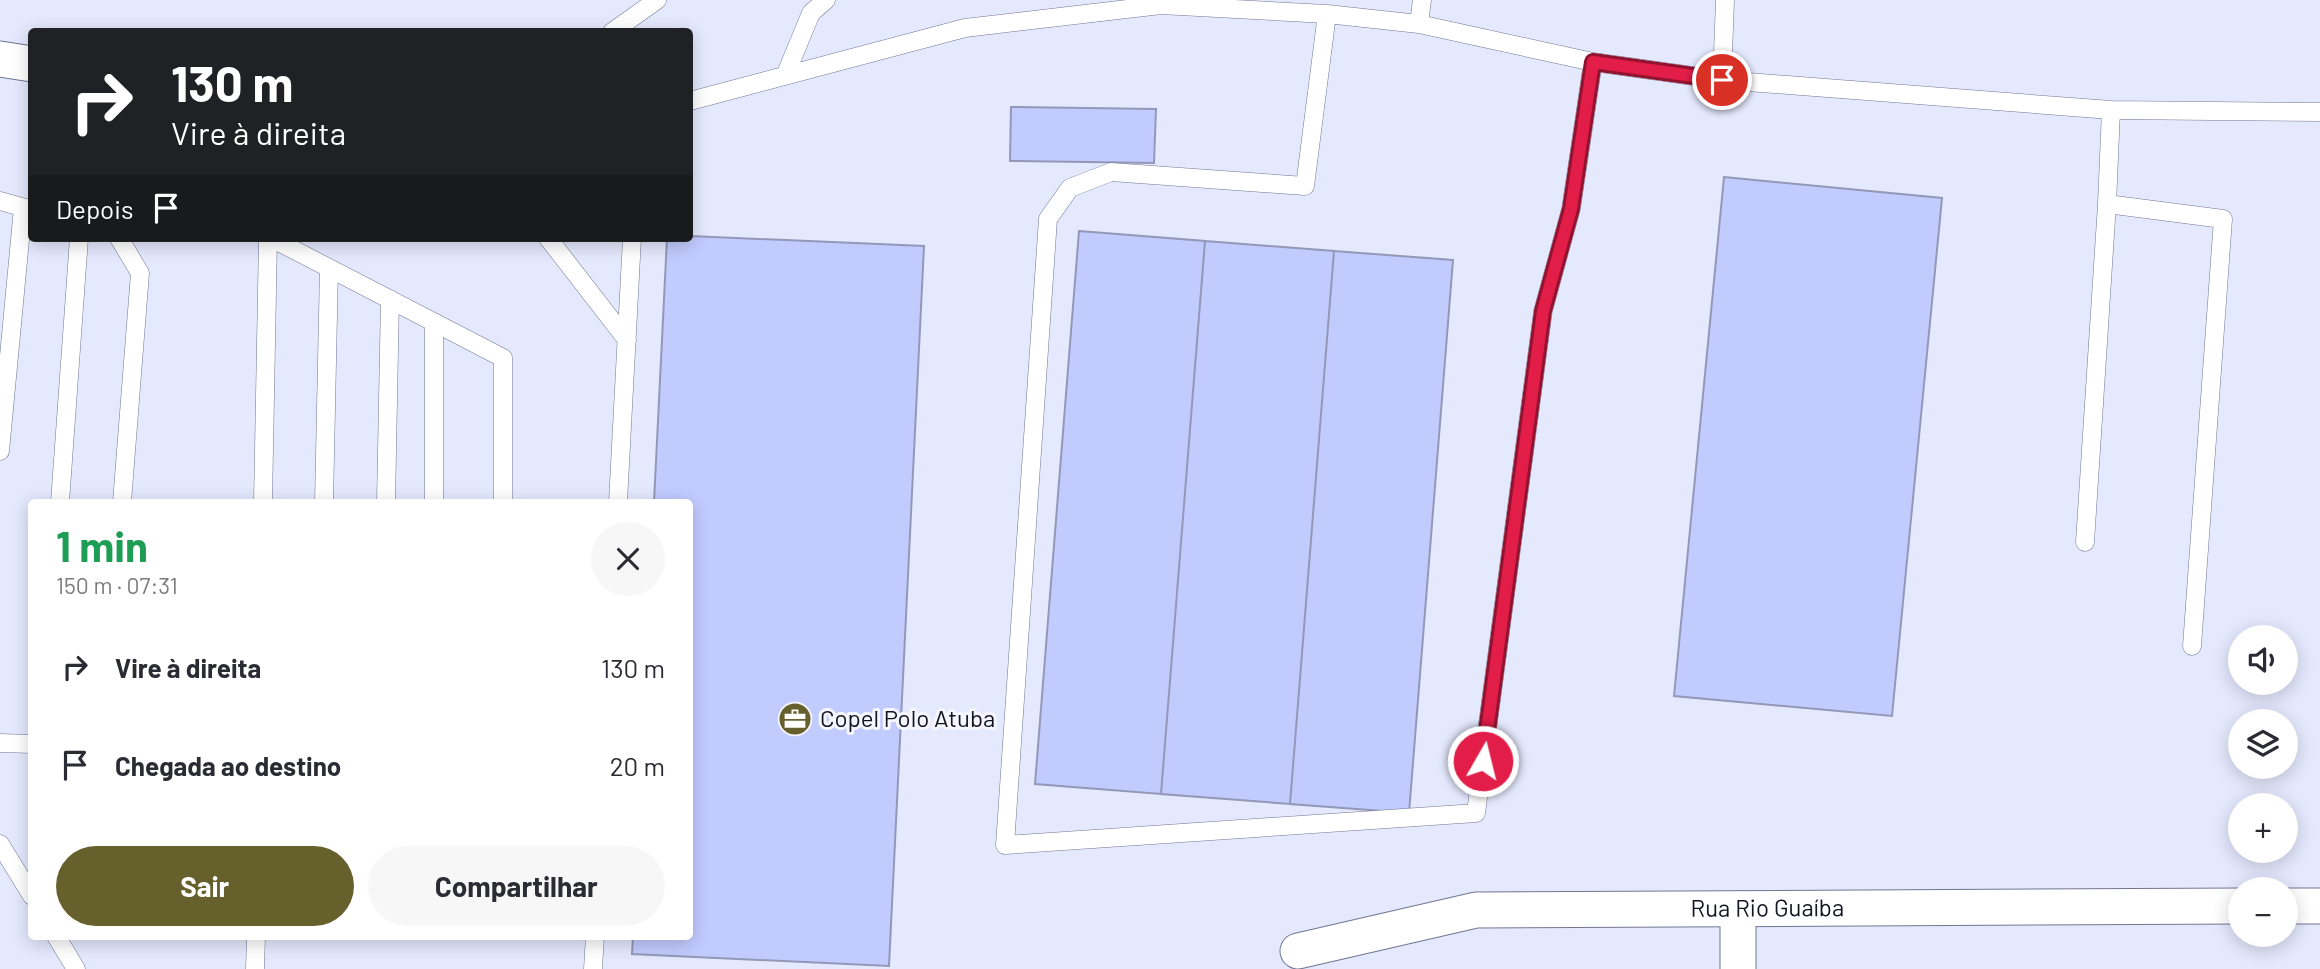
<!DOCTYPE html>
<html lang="pt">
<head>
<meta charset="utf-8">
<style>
	body { margin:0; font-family:Barlow,sans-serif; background:#f7f7f7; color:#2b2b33; height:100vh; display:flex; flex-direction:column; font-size:26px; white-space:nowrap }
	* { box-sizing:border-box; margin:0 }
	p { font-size:23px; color:#7c7c81 }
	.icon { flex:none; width:38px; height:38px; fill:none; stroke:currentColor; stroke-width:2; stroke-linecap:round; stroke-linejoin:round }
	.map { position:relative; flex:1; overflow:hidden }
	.details { position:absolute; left:28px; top:499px; width:665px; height:441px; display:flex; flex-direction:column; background:#fff; border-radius:7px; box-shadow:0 4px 18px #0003 }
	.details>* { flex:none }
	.guide { position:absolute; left:28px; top:28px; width:665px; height:214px; border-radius:7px; box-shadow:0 4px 18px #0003; background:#202124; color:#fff; overflow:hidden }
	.buttons { position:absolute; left:2228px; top:625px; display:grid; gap:14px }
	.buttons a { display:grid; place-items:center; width:70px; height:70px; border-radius:50%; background:#fff; box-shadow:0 4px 18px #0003; font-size:35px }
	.pin { position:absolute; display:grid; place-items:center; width:60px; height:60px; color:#fff; margin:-30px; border:4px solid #fff; border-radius:50%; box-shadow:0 2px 7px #0007 }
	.me { position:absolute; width:77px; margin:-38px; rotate:8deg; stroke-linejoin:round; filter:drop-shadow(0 0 5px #0008) }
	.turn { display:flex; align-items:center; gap:24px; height:147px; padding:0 28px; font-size:32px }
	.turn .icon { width:91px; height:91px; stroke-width:2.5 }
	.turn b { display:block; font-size:49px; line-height:60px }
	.then { display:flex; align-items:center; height:66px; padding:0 28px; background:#0003; gap:14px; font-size:26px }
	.round { display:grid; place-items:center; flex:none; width:74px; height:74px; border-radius:37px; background:#f7f7f7 }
	.summary { display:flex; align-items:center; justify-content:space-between; height:119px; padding:0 28px }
	h1 { font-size:42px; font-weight:700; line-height:52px; color:#1e9e55 }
	.button { display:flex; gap:14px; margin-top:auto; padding:14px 28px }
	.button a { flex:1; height:80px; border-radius:42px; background:#66602d; color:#fff; font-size:28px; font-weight:700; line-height:80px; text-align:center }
	.button a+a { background:#f7f7f7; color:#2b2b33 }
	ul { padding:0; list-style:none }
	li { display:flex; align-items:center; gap:21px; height:98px; padding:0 28px }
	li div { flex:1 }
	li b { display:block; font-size:26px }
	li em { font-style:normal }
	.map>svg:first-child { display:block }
	.building { fill:#c2cbfe; stroke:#9398b8; stroke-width:2 }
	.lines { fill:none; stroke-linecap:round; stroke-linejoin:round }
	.lane-casing { stroke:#717694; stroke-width:19 }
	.street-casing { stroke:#717694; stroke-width:37 }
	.lane { stroke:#fff; stroke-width:18 }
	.street { stroke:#fff; stroke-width:35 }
	.route-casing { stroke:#92132f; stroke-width:18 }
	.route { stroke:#e11d48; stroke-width:12 }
	.labels { text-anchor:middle; stroke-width:6; stroke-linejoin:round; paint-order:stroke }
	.poi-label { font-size:24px; fill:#121420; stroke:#f6f7fe; text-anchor:start }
	.street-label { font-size:24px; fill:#121420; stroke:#f6f7fe }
</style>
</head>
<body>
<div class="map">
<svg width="2320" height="969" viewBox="0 0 2320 969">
	<rect width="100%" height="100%" fill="#e5e9fe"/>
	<!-- building -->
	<path class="building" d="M1011,107L1156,109L1154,163L1010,161Z
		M1724,177L1942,198L1892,716L1674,696Z
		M1079,231L1205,241L1161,794L1035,784Z
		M690,236L924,246L889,966L632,954L633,936H690V502H654L667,238H690Z
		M1205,241L1334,251L1290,804L1161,794Z
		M1334,251L1453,260L1409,813L1290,804Z"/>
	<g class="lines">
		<defs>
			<path id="lane" d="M1327,14L1305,186L1111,172L1070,188L1048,219L1005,845L1476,813L1543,311L1571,209L1593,62
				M1419,24L1422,0
				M612,32L657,0
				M785,76L811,13L826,0
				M1722,80L1725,0
				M690,101L965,28L1161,5L1327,14L1419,24L1593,62L1722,80L2111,110L2320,112
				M2111,110L2107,204L2223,219L2192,646
				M0,201L32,210
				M119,238L140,273L122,502
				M271,238L503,358V502
				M548,238L627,340
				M0,451L23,208
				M60,502L79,238
				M263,502L268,238
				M324,502L329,268
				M386,502L390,299
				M434,502V322
				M618,502L632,238
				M2085,542L2107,204
				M0,743L32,744
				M0,844L32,896
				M56,936L76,969
				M255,969L256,936
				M593,969L595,936"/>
			<g id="street">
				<path d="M0,59L32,64"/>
				<path d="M2286,906H2320"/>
				<path id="s1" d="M1298,951L1476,910L2240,906"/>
				<path d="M1738,969V909"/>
			</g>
		</defs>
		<!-- lane casing -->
		<use href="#lane" class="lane-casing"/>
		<!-- street casing -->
		<use href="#street" class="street-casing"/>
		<!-- lane -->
		<use href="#lane" class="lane"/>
		<!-- street -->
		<use href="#street" class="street"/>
	</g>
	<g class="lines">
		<defs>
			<path id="route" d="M1483,761L1543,311L1571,209L1593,62L1722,80"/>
		</defs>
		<!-- route casing -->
		<use href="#route" class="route-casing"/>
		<!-- route -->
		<use href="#route" class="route"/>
	</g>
	<!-- icons -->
	<defs>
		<symbol id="office-disc" viewBox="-11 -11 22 22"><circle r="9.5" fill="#66602d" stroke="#f6f7fe"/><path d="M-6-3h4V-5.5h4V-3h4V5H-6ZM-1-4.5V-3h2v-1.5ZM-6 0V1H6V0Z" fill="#fff"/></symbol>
	</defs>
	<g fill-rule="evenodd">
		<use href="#office-disc" x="776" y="700" width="38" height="38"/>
	</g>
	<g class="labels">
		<!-- poi labels -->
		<g class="poi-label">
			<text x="820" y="727">Copel Polo Atuba</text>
		</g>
		<!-- street labels -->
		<g class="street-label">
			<text dy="8" stroke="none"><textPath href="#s1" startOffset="474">Rua Rio Guaíba</textPath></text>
		</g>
	</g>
</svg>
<div class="buttons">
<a><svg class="icon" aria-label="sound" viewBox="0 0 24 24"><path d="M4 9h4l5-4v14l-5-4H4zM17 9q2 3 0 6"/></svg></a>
<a><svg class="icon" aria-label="layers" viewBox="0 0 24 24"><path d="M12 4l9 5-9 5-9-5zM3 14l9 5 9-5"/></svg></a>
<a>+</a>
<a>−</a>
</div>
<div class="pin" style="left:1722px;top:80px;background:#d93025"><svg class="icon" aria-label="arrive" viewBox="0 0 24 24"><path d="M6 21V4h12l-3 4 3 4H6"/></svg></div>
<svg class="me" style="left:1483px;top:761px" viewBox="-20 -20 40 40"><circle r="17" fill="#e11d48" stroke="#fff" stroke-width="3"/><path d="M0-11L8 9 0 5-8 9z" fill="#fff"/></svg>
<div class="guide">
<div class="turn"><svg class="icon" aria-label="right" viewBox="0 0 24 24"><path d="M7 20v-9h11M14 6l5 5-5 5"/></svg><div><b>130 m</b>Vire à direita</div></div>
<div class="then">Depois<svg class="icon" aria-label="arrive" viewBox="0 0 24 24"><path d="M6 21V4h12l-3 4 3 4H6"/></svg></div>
</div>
<section class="details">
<div class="summary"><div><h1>1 min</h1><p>150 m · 07:31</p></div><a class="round"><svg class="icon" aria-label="close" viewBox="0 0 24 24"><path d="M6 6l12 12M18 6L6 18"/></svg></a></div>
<ul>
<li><svg class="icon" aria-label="right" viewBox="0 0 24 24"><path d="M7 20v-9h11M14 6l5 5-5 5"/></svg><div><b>Vire à direita</b></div><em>130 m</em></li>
<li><svg class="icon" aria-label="arrive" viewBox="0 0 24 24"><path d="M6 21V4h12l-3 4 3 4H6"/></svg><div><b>Chegada ao destino</b></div><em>20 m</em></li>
</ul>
<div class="button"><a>Sair</a><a>Compartilhar</a></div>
</section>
</div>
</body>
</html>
